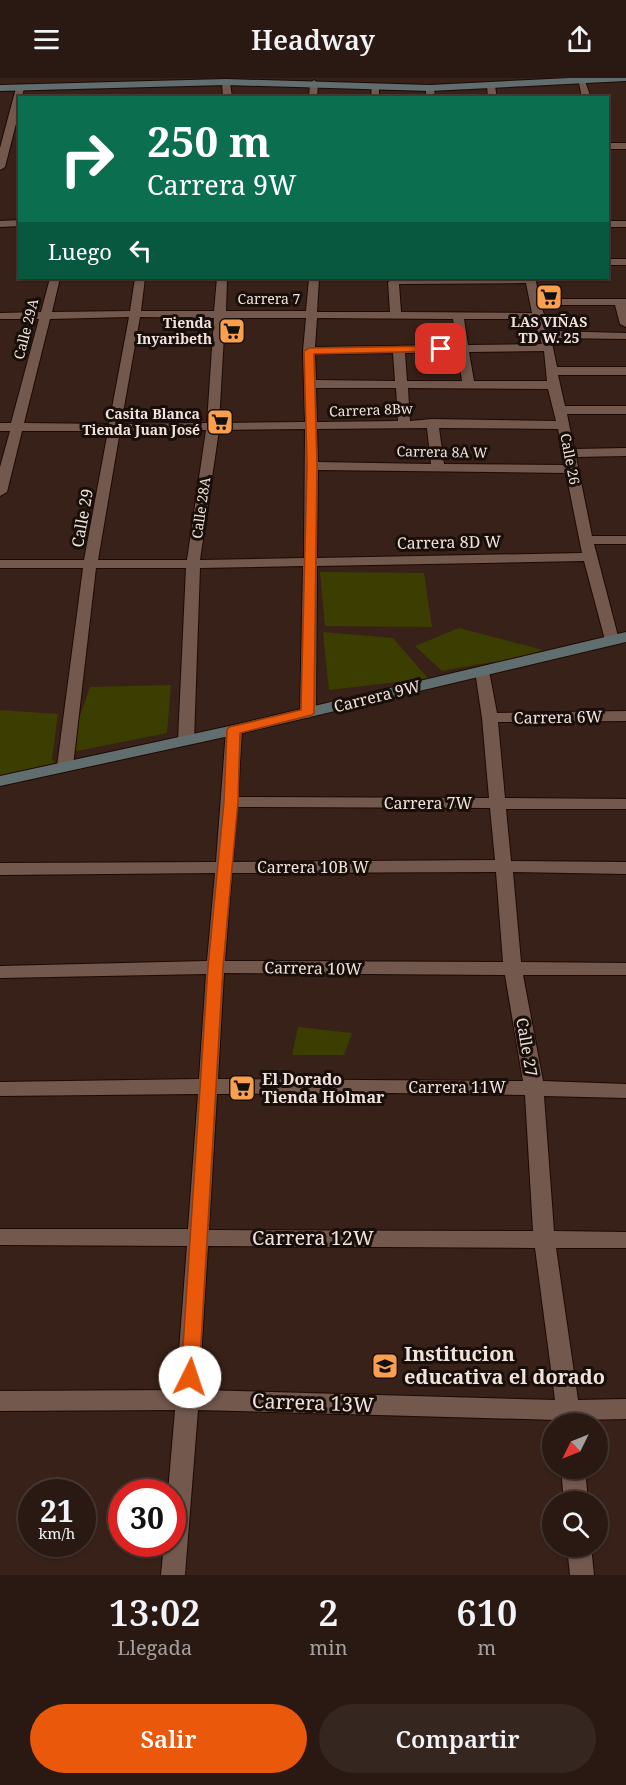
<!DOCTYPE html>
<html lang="es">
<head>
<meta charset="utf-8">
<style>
	body { margin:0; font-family:"Noto Serif",serif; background:#362620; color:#f1f3f6; height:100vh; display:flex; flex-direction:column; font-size:22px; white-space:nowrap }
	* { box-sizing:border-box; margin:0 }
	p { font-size:20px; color:#a5a09f }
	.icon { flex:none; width:33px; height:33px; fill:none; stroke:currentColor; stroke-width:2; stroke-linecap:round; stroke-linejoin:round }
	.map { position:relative; height:1497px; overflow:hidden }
	.drawer { display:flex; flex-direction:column; background:#2a1912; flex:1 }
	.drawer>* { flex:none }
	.top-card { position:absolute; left:18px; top:18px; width:591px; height:183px; border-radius:0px; box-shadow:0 2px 4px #0004,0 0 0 2px #463832; background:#0b6e4f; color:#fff; overflow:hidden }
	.needle { width:39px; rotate:227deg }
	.controls { position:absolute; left:542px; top:1335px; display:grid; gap:12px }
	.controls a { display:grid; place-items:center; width:66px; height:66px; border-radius:50%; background:#2a1912; box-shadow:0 2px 4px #0004,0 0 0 2px #463832; font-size:30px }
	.speed { position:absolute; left:18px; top:1401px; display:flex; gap:12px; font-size:30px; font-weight:700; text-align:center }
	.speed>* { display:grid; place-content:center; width:78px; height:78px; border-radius:50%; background:#2a1912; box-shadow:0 2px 4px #0004,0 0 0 2px #463832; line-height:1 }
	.speed small { font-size:15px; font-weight:400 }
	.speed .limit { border:9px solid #d22; background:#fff; color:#111 }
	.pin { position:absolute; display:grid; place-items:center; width:51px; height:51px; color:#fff; margin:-26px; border-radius:12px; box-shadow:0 3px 9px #0006 }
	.me { position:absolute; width:66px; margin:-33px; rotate:4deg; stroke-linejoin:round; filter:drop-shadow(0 0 4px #0008) }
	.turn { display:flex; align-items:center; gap:21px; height:126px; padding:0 30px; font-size:27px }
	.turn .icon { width:78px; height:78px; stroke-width:2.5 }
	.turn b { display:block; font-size:42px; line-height:51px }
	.then { display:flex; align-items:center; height:57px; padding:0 30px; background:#0003; gap:12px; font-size:22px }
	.eta { display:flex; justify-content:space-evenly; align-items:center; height:102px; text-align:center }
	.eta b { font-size:36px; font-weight:600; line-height:42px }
	.button { display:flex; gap:12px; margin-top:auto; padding:12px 30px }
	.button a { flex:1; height:69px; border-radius:36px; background:#ea580c; color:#fff; font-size:24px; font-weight:600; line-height:69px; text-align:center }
	.button a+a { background:#362620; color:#f1f3f6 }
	header { display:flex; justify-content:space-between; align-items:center; height:78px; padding:0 30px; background:#2a1912; font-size:27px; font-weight:600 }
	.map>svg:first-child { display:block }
	.green { fill:#3c3d00 }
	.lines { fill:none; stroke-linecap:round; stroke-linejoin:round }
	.street-casing { stroke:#1e0a03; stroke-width:2 }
	.secondary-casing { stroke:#1e0a03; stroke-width:2 }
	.street { fill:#73584d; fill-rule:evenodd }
	.secondary { fill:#606e6f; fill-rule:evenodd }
	.route { fill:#ea580c; stroke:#983908; stroke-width:1.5 }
	.labels { text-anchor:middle; stroke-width:6; stroke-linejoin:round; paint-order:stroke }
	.far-street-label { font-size:14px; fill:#f2e2dc; stroke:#180e0a }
	.far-poi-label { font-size:14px; font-weight:bold; fill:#f2e2dc; stroke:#180e0a; text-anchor:end }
	.street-label { font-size:16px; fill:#f2e2dc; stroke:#180e0a }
	.poi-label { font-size:16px; font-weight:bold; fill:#f2e2dc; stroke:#180e0a; text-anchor:start }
	.near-street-label { font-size:20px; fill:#f2e2dc; stroke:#180e0a }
	.near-poi-label { font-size:20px; font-weight:bold; fill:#f2e2dc; stroke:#180e0a; text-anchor:start }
</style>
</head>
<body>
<header><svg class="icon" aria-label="menu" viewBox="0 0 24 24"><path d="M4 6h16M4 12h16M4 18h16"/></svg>Headway<svg class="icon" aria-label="share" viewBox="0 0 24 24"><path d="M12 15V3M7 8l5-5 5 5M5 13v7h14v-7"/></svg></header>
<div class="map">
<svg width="626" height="1497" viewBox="0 0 626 1497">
	<rect width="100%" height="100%" fill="#382118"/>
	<!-- green -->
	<path class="green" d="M320,494L424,495L432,549L325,548Z
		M459,550L543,572L511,586L492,584L442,593L415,568Z
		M323,554L393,560L432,605L415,602L329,612Z
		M171,607L167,655L67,675L90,609Z
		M0,632L58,636L52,681L57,688L0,701Z
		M298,949L352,955L344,977H292Z"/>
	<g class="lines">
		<defs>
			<path id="street" d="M578,0H584L591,20H582Z
				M226,1L230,4L232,20H223L222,4Z
				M314,2L318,5L317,20H309L310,5Z
				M491,5L495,8L497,20H488L487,8Z
				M372,6L379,8V20H371Z
				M20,7L24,10L22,20H20V30L5,89L0,92V70L16,10Z
				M430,7L434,10L435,20H426V10Z
				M608,65H626V71H608Z
				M20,142V148L0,149V143Z
				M608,143H626V149H608Z
				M608,181H626V187H608Z
				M50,200H60L52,234L130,233L135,200H145L141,233H214L217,200H227L226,233H306L309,200H319L317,234H390L388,204L396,200H535L540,221H626V249L620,246L615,227H541L549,253L626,255V261L551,260L557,289H626V297H558L565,328H626V336H567L574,371L626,370V378L576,379L592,458H626V466H594L619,562L612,566L605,562L584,483L317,488L316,635L308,640L300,635L303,488L200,490L194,662L186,667L178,662L186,490H96L73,688L71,691H59L57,688L83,490H0V482H84L108,353H22L7,414L0,418V389L10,353H0V345H11L39,241H0V235L41,234ZM526,205L532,235L401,234L399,206ZM129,239L109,346L24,345L50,241ZM140,239L214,240L207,345L121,346ZM225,240H306L303,273L305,344L219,345ZM317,240L453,241L457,267L315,269ZM464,241H534L542,266L468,267ZM544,273L547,303H474L469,274ZM458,274L462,303H407L405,275ZM393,275L395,303L316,302L315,276ZM316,310H396L398,343L317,344ZM408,310L548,311L556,343L432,341L410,343ZM427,350L431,386L318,384L317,351ZM439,350L558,351L565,387L444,386ZM305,351L304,480L200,482L219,352ZM206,352L187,482H98L120,353ZM318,392L566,395L582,475L317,480Z
				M482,589L489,593L497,635L626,633V643L498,644L505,720L626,721V731H506L511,783L626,784V796L513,794L521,884L626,885V897H523L543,1003L626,1006V1020L544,1018L554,1153L626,1154V1170H556L578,1322L626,1321V1341L581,1342V1346H559L558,1342L198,1332L185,1497H161L164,1466H172V1414H168L175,1332L0,1333V1313L176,1312L187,1168L0,1167V1151H188L198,1016L0,1018V1004L199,1001L206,896L0,900V888L207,883L215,795L0,797V785L216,784L226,652L234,647L242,652L238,719L489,720L482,640L475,593ZM237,729L490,730L495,782L233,784ZM496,794L503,884L225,883L232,795ZM224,895L505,897L523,1003L218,1001ZM392,1015L525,1017L533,1153L209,1152L217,1016ZM208,1168L535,1170L555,1322L199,1312Z
				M561,1390H585L588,1424H564Z
				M567,1468H591L594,1497H570Z"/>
			<path id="secondary" d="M570,0H626V3L430,13L226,7L0,13V7L226,1L430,7Z
				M626,554V564L234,657L0,708V698L234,647Z"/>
		</defs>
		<!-- street casing -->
		<use href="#street" class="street-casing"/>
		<!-- secondary casing -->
		<use href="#secondary" class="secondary-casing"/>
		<!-- street -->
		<use href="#street" class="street"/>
		<!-- secondary -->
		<use href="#secondary" class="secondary"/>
	</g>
	<!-- route -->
	<path class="route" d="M441,268L444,269V273L314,276L317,387L314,635L312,637L240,655L238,724L223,889L199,1299L196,1304L190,1307L183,1304L181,1299L208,889L224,724L227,652L229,649L301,632L307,387L304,273L309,270Z"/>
	<!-- icons -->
	<defs>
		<symbol id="supermarket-square" viewBox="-11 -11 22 22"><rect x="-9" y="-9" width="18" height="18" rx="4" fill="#f99f4d" stroke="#180e0a"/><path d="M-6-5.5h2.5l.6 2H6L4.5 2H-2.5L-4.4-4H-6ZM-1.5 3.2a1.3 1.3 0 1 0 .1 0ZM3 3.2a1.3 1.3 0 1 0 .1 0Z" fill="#111"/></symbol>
		<symbol id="school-square" viewBox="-11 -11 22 22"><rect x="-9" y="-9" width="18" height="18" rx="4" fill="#f99f4d" stroke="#180e0a"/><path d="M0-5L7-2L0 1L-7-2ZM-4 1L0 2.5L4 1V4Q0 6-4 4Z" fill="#111"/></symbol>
	</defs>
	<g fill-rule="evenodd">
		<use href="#supermarket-square" x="534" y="204" width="30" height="30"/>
		<use href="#supermarket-square" x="217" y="238" width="30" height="30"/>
		<use href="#supermarket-square" x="205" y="329" width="30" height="30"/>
		<use href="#supermarket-square" x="227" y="995" width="30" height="30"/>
		<use href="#school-square" x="370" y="1273" width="30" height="30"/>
	</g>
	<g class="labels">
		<!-- far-street labels -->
		<g class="far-street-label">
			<text x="269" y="226">Carrera 7</text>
			<text transform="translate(26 251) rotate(-76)" y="5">Calle 29A</text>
			<text transform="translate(371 332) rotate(-2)" y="5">Carrera 8Bw</text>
			<text transform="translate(442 374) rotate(1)" y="5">Carrera 8A W</text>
			<text transform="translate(570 381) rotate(79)" y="5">Calle 26</text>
			<text transform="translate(201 430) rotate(-82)" y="5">Calle 28A</text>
		</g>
		<!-- far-poi labels -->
		<g class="far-poi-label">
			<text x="549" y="249" text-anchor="middle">LAS VIÑAS<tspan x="549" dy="16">TD W. 25</tspan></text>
			<text x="212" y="250">Tienda<tspan x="212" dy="16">Inyaribeth</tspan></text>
			<text x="200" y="341">Casita Blanca<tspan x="200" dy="16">Tienda Juan José</tspan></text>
		</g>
		<!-- street labels -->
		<g class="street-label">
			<text transform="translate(82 440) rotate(-80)" y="6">Calle 29</text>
			<text transform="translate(449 464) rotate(-1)" y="6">Carrera 8D W</text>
			<text transform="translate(377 618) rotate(-14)" y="6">Carrera 9W</text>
			<text transform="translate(558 639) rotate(-1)" y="6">Carrera 6W</text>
			<text x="428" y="731">Carrera 7W</text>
			<text x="313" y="795">Carrera 10B W</text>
			<text transform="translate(313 890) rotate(1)" y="6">Carrera 10W</text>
			<text transform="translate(527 969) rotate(80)" y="6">Calle 27</text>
			<text x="457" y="1015">Carrera 11W</text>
		</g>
		<!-- poi labels -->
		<g class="poi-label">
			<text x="262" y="1007">El Dorado<tspan x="262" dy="18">Tienda Holmar</tspan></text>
		</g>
		<!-- near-street labels -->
		<g class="near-street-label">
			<text x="313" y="1167">Carrera 12W</text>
			<text transform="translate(313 1325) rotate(2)" y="7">Carrera 13W</text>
		</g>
		<!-- near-poi labels -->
		<g class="near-poi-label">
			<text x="404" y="1283">Institucion<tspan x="404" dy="23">educativa el dorado</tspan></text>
		</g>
	</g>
</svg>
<div class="controls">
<a><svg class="needle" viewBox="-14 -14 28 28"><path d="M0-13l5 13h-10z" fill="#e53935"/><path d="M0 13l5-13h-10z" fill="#a5a09f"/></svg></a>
<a><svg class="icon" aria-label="search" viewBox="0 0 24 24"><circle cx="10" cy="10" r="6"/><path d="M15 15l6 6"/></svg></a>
</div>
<div class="speed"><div>21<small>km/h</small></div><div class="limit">30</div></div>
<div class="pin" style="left:441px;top:271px;background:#d93025"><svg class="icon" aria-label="arrive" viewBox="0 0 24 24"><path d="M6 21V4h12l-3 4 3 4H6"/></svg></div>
<svg class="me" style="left:190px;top:1299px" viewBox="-20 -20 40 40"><circle r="19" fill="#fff"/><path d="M0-13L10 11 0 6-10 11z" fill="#ea580c"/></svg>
<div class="top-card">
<div class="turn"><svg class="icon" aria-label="right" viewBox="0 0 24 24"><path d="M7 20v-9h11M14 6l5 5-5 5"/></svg><div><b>250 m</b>Carrera 9W</div></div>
<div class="then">Luego<svg class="icon" aria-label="left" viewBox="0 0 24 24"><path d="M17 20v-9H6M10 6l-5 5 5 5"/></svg></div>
</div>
</div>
<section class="drawer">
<div class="eta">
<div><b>13:02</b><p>Llegada</p></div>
<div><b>2</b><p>min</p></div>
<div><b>610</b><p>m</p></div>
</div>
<div class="button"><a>Salir</a><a>Compartir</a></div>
</section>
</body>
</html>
